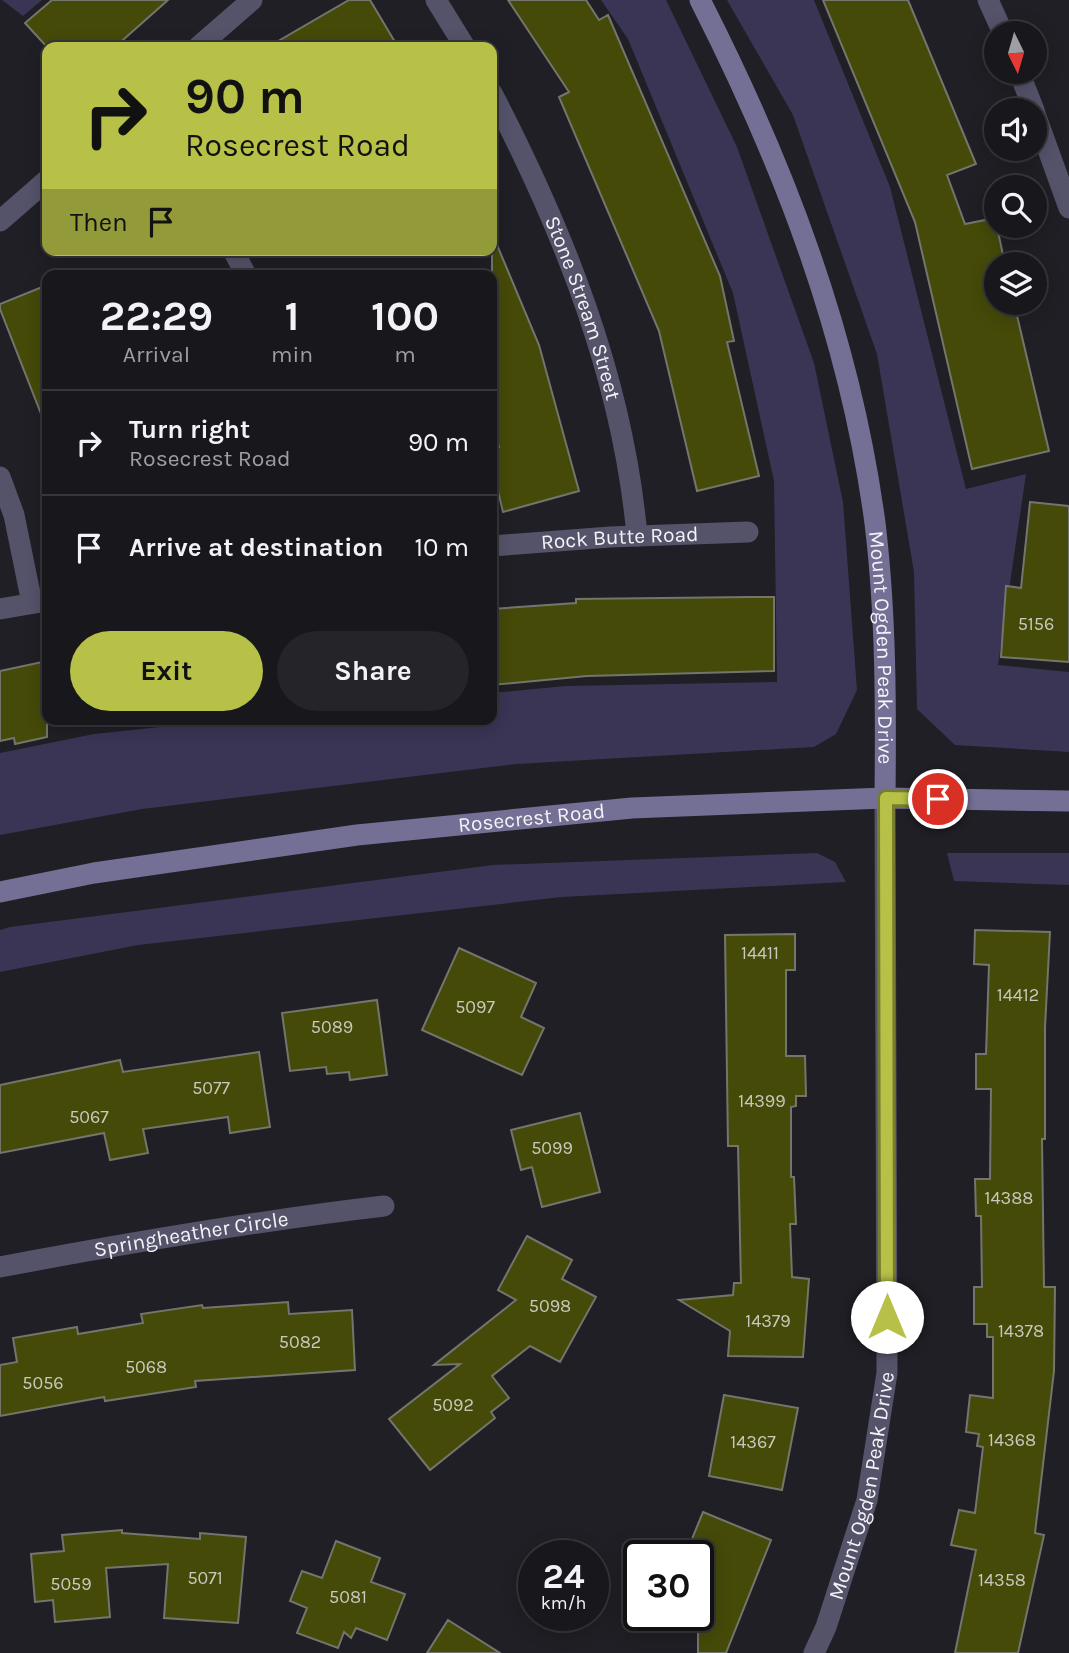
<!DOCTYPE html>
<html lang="en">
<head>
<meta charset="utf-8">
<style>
	body { margin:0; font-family:Karla,sans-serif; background:#242429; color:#f1f3f6; height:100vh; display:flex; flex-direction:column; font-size:26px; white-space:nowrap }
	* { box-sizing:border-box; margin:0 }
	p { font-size:23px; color:#9e9fa3 }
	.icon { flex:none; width:38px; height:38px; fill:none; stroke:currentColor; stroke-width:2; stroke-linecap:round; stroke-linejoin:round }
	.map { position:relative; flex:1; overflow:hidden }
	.side { position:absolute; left:42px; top:270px; width:455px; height:455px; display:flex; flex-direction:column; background:#17171c; border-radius:14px; box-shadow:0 4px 18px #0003,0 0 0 2px #36363b }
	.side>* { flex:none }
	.banner { position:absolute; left:42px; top:42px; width:455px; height:214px; border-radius:14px; box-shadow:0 4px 18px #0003,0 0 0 2px #36363b; background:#b7c148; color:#111; overflow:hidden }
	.needle { width:46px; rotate:175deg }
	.tools { position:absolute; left:984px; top:21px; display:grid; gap:14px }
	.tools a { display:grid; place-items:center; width:63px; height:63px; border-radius:50%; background:#17171c; box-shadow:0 4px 18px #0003,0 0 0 2px #36363b; font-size:35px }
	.speed { position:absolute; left:518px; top:1540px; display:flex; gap:14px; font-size:35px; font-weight:700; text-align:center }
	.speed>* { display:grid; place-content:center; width:91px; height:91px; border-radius:50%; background:#17171c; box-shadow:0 4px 18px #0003,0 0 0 2px #36363b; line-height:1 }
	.speed small { font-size:18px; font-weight:400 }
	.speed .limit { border:4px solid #111; border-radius:10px; background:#fff; color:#111 }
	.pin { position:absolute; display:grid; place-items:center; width:60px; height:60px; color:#fff; margin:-30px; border:4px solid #fff; border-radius:50%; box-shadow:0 2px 7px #0007 }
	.me { position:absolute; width:77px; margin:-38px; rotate:0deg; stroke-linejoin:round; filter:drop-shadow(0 0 5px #0008) }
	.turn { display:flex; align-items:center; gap:24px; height:147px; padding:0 28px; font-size:32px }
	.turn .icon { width:91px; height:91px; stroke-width:2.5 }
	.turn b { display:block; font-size:49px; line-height:60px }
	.then { display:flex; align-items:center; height:66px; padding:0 28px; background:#0003; gap:14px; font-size:26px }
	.eta { display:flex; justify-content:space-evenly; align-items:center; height:119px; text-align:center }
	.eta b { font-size:42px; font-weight:700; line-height:49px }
	.primary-button { display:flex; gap:14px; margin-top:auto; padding:14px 28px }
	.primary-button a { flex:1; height:80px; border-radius:42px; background:#b7c148; color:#111; font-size:28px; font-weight:700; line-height:80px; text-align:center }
	.primary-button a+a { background:#242429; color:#f1f3f6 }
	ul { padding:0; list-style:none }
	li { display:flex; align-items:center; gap:21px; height:105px; padding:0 28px; border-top:2px solid #36363b }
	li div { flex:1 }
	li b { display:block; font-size:26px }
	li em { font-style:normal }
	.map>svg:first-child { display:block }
	.green { fill:#3a3555 }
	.building { fill:#454a09; stroke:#74756d; stroke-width:2 }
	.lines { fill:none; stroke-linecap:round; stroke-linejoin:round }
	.street { stroke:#55536a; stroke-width:21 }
	.secondary { stroke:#746f94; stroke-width:21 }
	.route-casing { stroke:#777d2f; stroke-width:18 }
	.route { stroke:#b7c148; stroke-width:12 }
	.labels { text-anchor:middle; stroke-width:5; stroke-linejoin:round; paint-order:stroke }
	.number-label { font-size:18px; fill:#c8c9bc }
	.street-label { font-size:21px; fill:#f4f3f8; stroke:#1f1f25 }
</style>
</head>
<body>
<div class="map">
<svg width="1069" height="1653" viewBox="0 0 1069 1653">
	<rect width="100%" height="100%" fill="#1f1f25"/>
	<!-- green -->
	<path class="green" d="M2,0H42L23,16Z
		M601,0H666L737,147L814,363L843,502L857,690L836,734L814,747L517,764L142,809L0,835V753L94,734L236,719H492V693L566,686L777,682L774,481L733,293L628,39Z
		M727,0H814L890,187L966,489L1026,474L998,665L1069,672V752L955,745L917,709L914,572L877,354L793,115Z
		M817,853L835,862L846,882L562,897L138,945L0,972V930L10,927L493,865Z
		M947,853H1069V885L954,881Z"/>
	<!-- building -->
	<path class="building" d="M52,0H168L115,47H47L25,23Z
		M349,0H370L398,47H268Z
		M508,0H586L599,20L608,15L720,276L734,341L727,342L759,476L697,491L659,331L559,97L569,92Z
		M823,0H908L976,164L947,175L965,224L995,218L1005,264H996V303H1014L1049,451L972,469L915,222Z
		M492,233L539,345L579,491L503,512L492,466V449L499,447L492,421Z
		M47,285V424H45L0,309V304Z
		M1030,502L1069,506V662L1001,657L1006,586L1021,588Z
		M750,597H774V671L587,676L492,685V609L576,603V599Z
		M47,661V737L15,744L14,738L0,741V671Z
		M975,930L1050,932L1045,1027V1139H1042L1044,1287H1055L1054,1371L1035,1533L1044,1535L1018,1653H955L976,1550L951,1545L959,1510L975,1513L983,1447L977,1446L979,1434L966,1432L970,1395L993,1398V1337H987V1324H974V1287H982L981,1216H976L975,1179H990L991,1089H976V1054H986L989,965L974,964Z
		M795,934V970H786V1056H805L806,1096H796V1106L791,1107V1177H794L796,1224H790L792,1277L809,1279L803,1357L728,1356L730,1331L679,1300L733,1295L734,1283H741L738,1146H728L725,935Z
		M459,948L536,983L521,1017L544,1028L522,1075L422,1030Z
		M377,1000L387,1075L350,1080L349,1072L327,1074L326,1067L290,1071L282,1013Z
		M259,1052L270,1127L230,1133L228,1117L143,1129L148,1153L110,1160L104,1133L0,1153V1085L120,1060L123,1072Z
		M580,1113L600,1192L542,1207L532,1167L521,1170L511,1130Z
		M527,1236L572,1260L562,1279L596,1297L560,1362L530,1346L492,1376L509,1398L491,1412L495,1418L430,1470L389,1419L460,1364L434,1365L516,1300L498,1290Z
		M288,1302L289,1314L352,1310L355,1370L195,1381L196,1387L105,1401L104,1397L0,1416V1365L17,1362L13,1338L77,1327L78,1334L143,1323L141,1314L202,1305L203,1308Z
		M724,1395L798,1408L782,1490L709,1476Z
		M703,1512L771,1540L726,1653H698V1556H685Z
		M122,1530V1533L200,1539V1533L246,1537L238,1623L164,1618L168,1564L106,1568L110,1617L55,1622L53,1600L35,1602L31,1554L64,1551L62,1535Z
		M336,1541L380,1558L371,1582L405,1594L387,1640L356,1628L351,1638L344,1632L338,1648L297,1633L307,1608L290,1601L302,1571L322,1578Z
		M448,1620L500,1653H427Z"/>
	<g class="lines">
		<!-- street -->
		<g class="street">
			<path d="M436,0L465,47"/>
			<path d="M988,0L1003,33"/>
			<path d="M198,47L252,0"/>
			<path d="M1019,72L1034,110"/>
			<path id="s1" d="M492,93C564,232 623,379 637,536"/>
			<path d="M1034,111L1069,208"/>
			<path d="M0,221L47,180"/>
			<path d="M233,250L246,275"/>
			<path d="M0,477L14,515L32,603"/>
			<path id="s2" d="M492,546L610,537L748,532"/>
			<path d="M0,609L47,601"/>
			<path id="s3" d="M0,1267C128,1243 255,1221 384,1206"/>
			<path id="s4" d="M814,1653L826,1627L867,1500L887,1373L885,798"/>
		</g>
		<!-- secondary -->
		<g class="secondary">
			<path id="s5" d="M700,0C785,167 850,337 875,523C886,614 886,706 885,798"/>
			<path id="s6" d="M0,892L94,873L357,835L632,808L885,798L1069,801"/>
		</g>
	</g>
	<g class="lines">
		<defs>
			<path id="route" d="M887,1317L886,798L938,799"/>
		</defs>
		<!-- route casing -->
		<use href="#route" class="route-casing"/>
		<!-- route -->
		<use href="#route" class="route"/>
	</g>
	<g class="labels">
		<!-- number labels -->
		<g class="number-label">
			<text x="1036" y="630">5156</text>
			<text x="760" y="959">14411</text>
			<text x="1018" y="1001">14412</text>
			<text x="475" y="1013">5097</text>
			<text x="332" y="1033">5089</text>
			<text x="211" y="1094">5077</text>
			<text x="762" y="1107">14399</text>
			<text x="89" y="1123">5067</text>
			<text x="552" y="1154">5099</text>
			<text x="1009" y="1204">14388</text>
			<text x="550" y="1312">5098</text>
			<text x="768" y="1327">14379</text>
			<text x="1021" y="1337">14378</text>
			<text x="300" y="1348">5082</text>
			<text x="146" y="1373">5068</text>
			<text x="43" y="1389">5056</text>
			<text x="453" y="1411">5092</text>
			<text x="1012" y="1446">14368</text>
			<text x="753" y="1448">14367</text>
			<text x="205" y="1584">5071</text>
			<text x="1002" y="1586">14358</text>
			<text x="71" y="1590">5059</text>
			<text x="348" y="1603">5081</text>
		</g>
		<!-- street labels -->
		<g class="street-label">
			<text dy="7" stroke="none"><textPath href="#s1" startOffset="234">Stone Stream Street</textPath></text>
			<text dy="7" stroke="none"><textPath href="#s2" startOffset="128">Rock Butte Road</textPath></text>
			<text dy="7" stroke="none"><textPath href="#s5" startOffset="679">Mount Ogden Peak Drive</textPath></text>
			<text dy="7" stroke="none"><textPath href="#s6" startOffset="537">Rosecrest Road</textPath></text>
			<text dy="7" stroke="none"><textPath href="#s3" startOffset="194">Springheather Circle</textPath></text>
			<text dy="7" stroke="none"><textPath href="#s4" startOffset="175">Mount Ogden Peak Drive</textPath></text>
		</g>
	</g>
</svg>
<div class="tools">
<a><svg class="needle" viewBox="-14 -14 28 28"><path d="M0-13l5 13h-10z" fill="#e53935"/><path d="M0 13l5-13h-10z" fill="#9e9fa3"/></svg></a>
<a><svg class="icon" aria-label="sound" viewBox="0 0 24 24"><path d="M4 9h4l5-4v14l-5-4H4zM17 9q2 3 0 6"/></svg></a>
<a><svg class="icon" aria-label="search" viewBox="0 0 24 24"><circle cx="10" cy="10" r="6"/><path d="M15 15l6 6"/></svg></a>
<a><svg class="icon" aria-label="layers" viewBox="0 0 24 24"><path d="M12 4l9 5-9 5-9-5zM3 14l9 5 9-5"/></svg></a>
</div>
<div class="speed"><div>24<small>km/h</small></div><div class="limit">30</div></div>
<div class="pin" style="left:938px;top:799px;background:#d93025"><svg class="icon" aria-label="arrive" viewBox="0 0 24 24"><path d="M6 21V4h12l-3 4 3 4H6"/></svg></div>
<svg class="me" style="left:887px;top:1317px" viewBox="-20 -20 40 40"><circle r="19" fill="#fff"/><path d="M0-13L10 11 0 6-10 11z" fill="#b7c148"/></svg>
<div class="banner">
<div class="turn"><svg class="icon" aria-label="right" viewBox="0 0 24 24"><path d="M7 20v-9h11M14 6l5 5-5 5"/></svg><div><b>90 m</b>Rosecrest Road</div></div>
<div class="then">Then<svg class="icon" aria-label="arrive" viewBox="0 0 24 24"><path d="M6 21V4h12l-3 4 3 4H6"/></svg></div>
</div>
<section class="side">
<div class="eta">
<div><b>22:29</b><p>Arrival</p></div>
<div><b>1</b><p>min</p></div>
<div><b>100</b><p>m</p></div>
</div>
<ul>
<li><svg class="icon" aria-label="right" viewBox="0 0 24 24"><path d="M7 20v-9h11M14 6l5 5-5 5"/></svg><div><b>Turn right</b><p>Rosecrest Road</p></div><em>90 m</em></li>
<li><svg class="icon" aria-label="arrive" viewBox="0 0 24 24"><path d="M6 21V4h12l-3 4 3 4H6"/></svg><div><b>Arrive at destination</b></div><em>10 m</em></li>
</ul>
<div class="primary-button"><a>Exit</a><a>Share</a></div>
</section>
</div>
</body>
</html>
